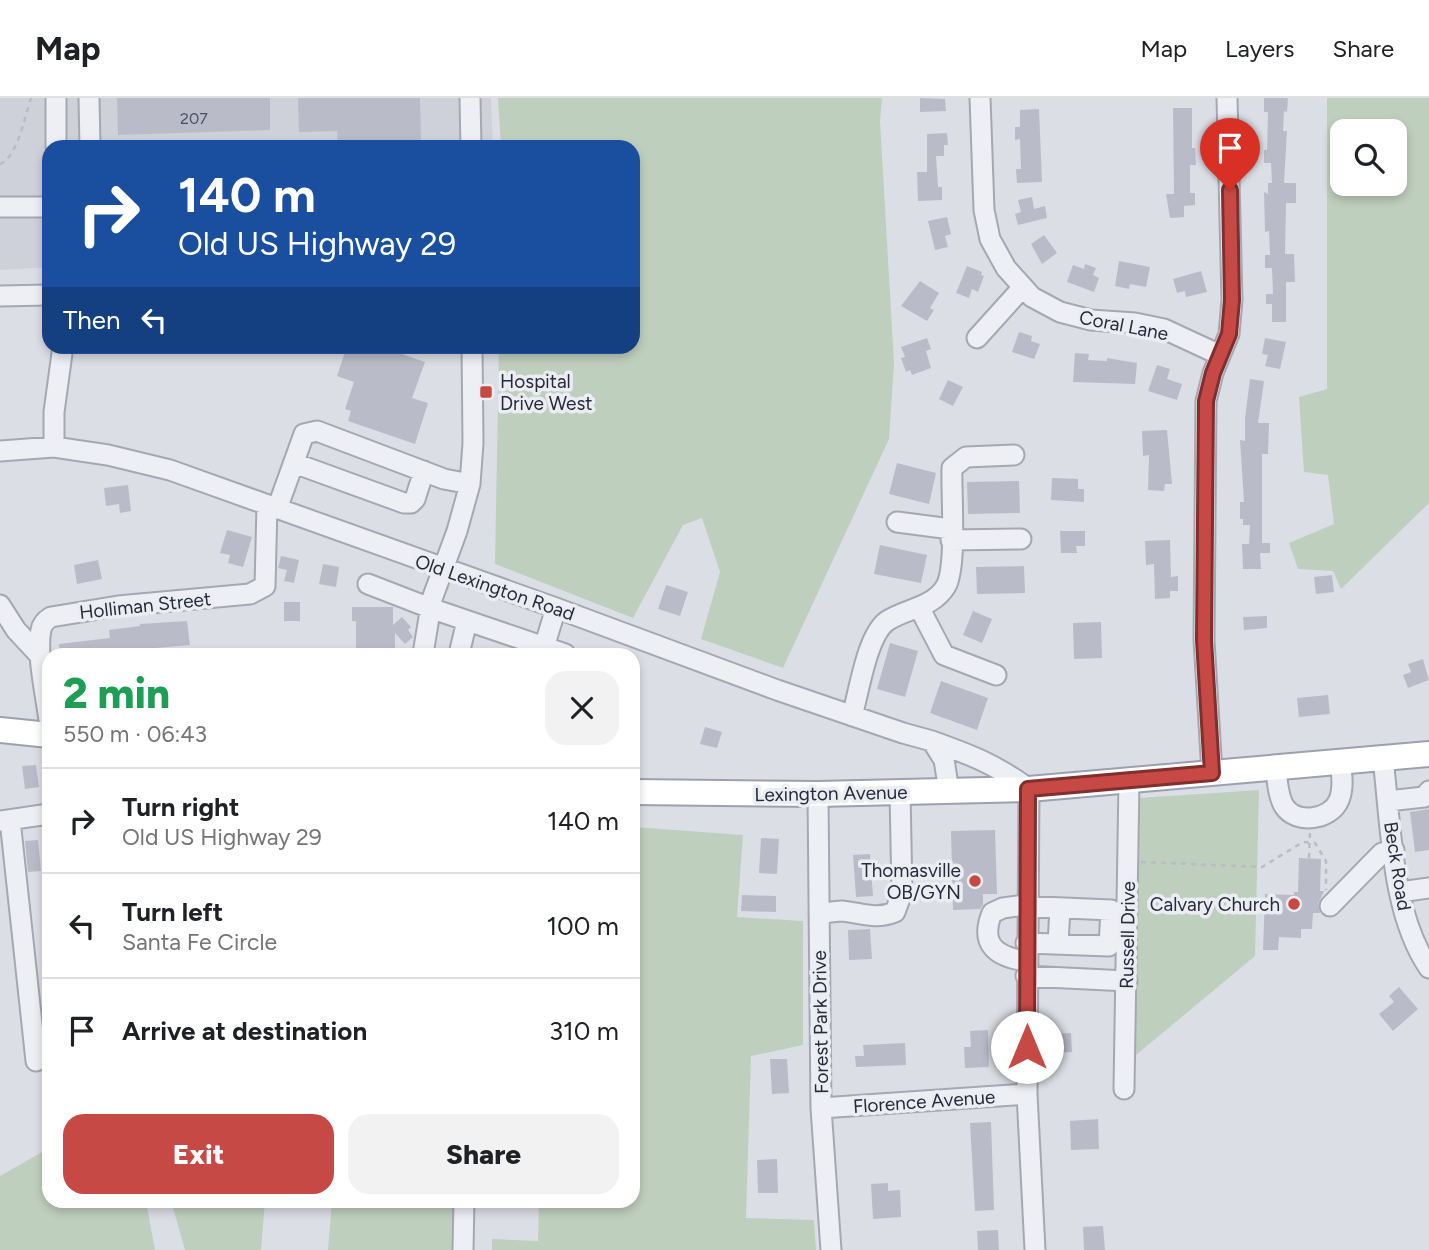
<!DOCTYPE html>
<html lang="en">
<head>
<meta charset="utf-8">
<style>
	body { margin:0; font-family:Figtree,sans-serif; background:#f2f2f2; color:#202124; height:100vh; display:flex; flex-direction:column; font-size:26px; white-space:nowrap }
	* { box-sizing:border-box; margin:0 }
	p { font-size:23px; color:#757577 }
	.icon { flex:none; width:38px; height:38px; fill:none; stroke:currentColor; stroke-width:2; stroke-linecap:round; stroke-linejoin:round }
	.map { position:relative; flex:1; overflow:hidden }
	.drawer { position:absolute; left:42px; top:550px; width:598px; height:560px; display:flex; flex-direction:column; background:#fff; border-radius:21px; box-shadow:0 4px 10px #0003 }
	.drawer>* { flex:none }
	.hud { position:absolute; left:42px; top:42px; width:598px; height:214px; border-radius:21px; box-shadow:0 4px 10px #0003; background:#1a4fa0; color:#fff; overflow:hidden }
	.buttons { position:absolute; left:1330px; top:21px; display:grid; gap:14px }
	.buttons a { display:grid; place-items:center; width:77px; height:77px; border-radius:14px; background:#fff; box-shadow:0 4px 10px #0003; font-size:35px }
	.pin { position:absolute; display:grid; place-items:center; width:60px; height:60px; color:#fff; margin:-72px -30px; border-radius:50% 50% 50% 0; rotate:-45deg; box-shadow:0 0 7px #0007 }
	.pin .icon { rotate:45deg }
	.me { position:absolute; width:77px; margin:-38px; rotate:0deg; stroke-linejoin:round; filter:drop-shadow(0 0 5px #0008) }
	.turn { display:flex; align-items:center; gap:24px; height:147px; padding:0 21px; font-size:32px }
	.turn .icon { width:91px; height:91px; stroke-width:2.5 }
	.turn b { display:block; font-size:49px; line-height:60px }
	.then { display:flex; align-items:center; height:66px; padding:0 21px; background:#0003; gap:14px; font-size:26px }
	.round { display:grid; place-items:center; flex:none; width:74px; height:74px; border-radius:21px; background:#f2f2f2 }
	.overview { display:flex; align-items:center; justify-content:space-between; height:119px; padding:0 21px }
	h1 { font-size:42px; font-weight:800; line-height:52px; color:#1e9e55 }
	.primary-button { display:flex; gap:14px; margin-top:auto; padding:14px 21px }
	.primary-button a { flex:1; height:80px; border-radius:21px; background:#c64945; color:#fff; font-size:28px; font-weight:800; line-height:80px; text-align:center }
	.primary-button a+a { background:#f2f2f2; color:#202124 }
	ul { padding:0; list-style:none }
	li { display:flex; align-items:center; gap:21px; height:105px; padding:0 21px; border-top:2px solid #e0e0e0 }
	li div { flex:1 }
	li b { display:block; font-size:26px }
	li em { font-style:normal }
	header { display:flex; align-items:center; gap:42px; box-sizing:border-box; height:98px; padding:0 35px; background:#fff; border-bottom:2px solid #e0e0e0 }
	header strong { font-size:33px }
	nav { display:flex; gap:38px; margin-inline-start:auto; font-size:24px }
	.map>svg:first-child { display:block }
	.built { fill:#ced0da }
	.green { fill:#bfcfbd; fill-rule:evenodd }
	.building { fill:#b9bcc8 }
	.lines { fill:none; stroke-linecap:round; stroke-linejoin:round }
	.minor-casing { stroke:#a5a8b2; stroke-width:23 }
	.major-casing { stroke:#9ca0b0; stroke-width:28 }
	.path { stroke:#babcc4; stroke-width:2.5; stroke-dasharray:5 5; stroke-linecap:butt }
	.minor { stroke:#eeeff4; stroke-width:19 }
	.major { stroke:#fff; stroke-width:24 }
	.route-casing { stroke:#812f2d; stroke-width:18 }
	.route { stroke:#c64945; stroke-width:12 }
	.poi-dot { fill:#c64945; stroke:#ebedf3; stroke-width:2.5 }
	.labels { text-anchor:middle; stroke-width:7; stroke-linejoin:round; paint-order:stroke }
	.number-label { font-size:16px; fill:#4b4e5e }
	.street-label { font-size:19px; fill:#262a3b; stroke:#ebedf3 }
	.poi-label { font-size:19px; fill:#262a3b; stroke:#ebedf3; text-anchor:end }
</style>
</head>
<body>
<header>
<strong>Map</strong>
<nav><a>Map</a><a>Layers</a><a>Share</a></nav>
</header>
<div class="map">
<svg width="1429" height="1152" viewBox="0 0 1429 1152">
	<rect width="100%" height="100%" fill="#dcdee5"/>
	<!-- built -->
	<path class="built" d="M0,0H491L493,49H49V169L0,172Z"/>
	<!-- green -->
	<path class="green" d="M498,0H882L880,23L894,265L889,341L783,570L701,541L720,474L702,420L683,427L633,520L495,466L499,249L634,248V49H501Z
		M1327,0H1429V405L1341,491L1333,473L1298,471L1289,445L1334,426L1328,377L1304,374L1299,299L1327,291ZM1342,33H1395V86H1342Z
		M1259,692L1255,858L1130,962L1139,700Z
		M634,729L743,737L737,819L803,823V947L751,958L746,1120L814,1122L816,1152H492V1141L538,1143L539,1103L634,1102Z
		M49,1050V1102L146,1103L155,1152H0V1078Z
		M171,1103H265L261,1152H185Z
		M332,1103H454L453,1152H328Z"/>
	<!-- building -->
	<path class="building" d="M117,0H270V32L118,37Z
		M298,0H420L421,46L338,48L337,33L299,34Z
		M920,0L945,1L946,13L920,14Z
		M1264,0H1288L1287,14L1284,13L1283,33H1287L1284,85H1296V105H1286L1285,156H1294L1295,184H1286V224H1272V206H1266V196H1273L1272,170H1265V157H1270L1269,133L1265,134L1264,94L1268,96V85H1272L1271,65H1264V52H1267L1268,14H1264Z
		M1173,10H1192V50H1195L1196,67H1190V95H1195V107L1184,108V119L1170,120L1166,96H1174Z
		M1039,11L1042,84L1017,85L1016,71H1021L1020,41L1015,42V29H1020V12Z
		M947,35L948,47H944V58H936L938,89H942V102L918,103L917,74H927V36Z
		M1032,99L1034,111L1045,108L1047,120L1018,127L1015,116L1021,114L1018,102Z
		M947,119L951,136L945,138L948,149L935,152L928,123Z
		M1044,137L1057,155L1042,166L1031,146Z
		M1119,163L1150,169L1146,189L1130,186L1129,191L1115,188Z
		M1085,166L1096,170L1093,177L1099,180L1094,194L1067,184L1073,167L1084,171Z
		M967,168L982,174L981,177L984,178L978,194L972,191L969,200L956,195Z
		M1201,173L1207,194L1186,199L1185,193L1177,195L1173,181Z
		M920,183L939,195L930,210L934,212L927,223L901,208Z
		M1019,234L1032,238L1031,243L1040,246L1034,261L1012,254Z
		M927,240L931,251L926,253L931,270L912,277L910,272L906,274L901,260L905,259L901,249Z
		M1265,240L1286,244L1280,271L1265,268L1268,257L1262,256Z
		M347,248H379L425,264L412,300L428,305L415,346L348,323L351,313L345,311L354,284L337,278Z
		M1075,255L1089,256L1088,262L1107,263V260L1137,265L1135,286L1073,284Z
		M1157,267L1170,271L1167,281L1182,286L1177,302L1148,293Z
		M1250,281L1264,283L1258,325H1269L1268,356H1262V445H1270V455H1260L1261,471H1243L1242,446H1249L1250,427H1243V421H1240V404H1244L1240,342L1245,343V320Z
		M948,282L963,289L953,308L939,301Z
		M1167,332L1172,386H1165L1164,393L1148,392L1149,357L1143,358L1142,333Z
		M897,365L936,375L929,406L889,396Z
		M1052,380L1078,381V391H1084V404L1051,402Z
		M1019,383L1020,415L968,416L967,384Z
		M128,387L131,413L120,415L119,406L106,408L104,390Z
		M227,432L252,439L243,469L228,465L230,457L220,455Z
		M1060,433H1085V448H1076L1077,455H1061Z
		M1170,442L1171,479L1178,478V493H1170V500L1155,501L1154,466L1146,467L1145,443Z
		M880,447L927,457L921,485L874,476Z
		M281,458L299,462L294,485L284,483L287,472L278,470Z
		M98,462L102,481L77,486L74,467Z
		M323,466L339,469L336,489L319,486Z
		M1024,468L1025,495L977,496L976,469Z
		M1332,477L1334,494L1316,496L1314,479Z
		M666,487L688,494L680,518L658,511Z
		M284,504H300V523H284Z
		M352,509H393V527L402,519L411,529L408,532L413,539L405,546L395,535V556H356V523H352Z
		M973,513L992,521L982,545L963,537Z
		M1267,518V530L1244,532L1243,519Z
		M187,523L190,547L133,552V554L112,556H60L59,546L110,540L109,532L140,528V526Z
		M1101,524L1102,560L1074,561L1073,525Z
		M890,545L918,553L905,599L877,591Z
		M1423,561L1429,582L1408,590L1403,577L1411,574L1408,566Z
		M941,583L988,600L977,632L930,615Z
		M1328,597L1330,616L1299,619L1297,600Z
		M705,629L722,634L717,650L700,646Z
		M36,667L39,689L25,691L22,668Z
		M1429,711V752L1415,754L1410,714Z
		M995,732L997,796H983V807L980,811L953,812L951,733Z
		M761,740L779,741L777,776L759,775Z
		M38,742L41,773L28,774L25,743Z
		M870,756L873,798L856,799L853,757Z
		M1299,760L1321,761L1320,793H1324L1318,806L1320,815H1313L1312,831H1301V840L1279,839L1278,852H1263L1265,796L1294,797V794H1298Z
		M742,797L776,798V814L741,813Z
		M870,831L872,861L849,862L848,832Z
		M1399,889L1418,911L1393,933L1379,916L1394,904L1389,898Z
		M988,932L989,969L965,970L964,949H971L970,933Z
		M1071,935L1072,954L1049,955L1048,936Z
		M905,945L906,967L856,969L855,958H864L863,947Z
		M770,961H787L789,995L772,996Z
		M1098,1021L1099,1051L1071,1052L1070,1023Z
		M991,1024L994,1112L975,1113L970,1025Z
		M777,1061L778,1095H758L757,1062Z
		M888,1085V1093L900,1092L901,1119L873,1121L871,1086Z
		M1103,1128L1105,1152H1084L1083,1129Z
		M998,1132L999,1152H978L977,1133Z"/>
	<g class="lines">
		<defs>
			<path id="minor" d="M56,0V49
				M89,0L90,49
				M470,0L471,49
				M980,0L984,112L990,141L1006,170L1032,199L1060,214L1091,222L1135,225L1164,231L1220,257
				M0,109H49
				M0,198L49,197
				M977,240L1023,189
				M54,349V314L63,248
				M0,353L54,349L108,357L170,372L556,510L777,592L903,635L932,643L944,662L949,693
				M294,365L404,405H411L415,401L424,373
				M277,411L304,336L317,333L444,381L470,386
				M897,424L951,431
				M951,442L1021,441
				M368,486L430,510L565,556
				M0,507L16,532L42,560
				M919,509L944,557L996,577
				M423,556L432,501L457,433L470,386L473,345L472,248
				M459,556L467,523
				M542,556L556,510
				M852,618C859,594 867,537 887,523C907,510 933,510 946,488C957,468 951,396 952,370L966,359L1014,357
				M49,622C46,599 36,553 41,532C42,526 46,522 51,519L118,508L250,496L265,488L267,407
				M932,643C971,657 995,666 1029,691L1027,996L1035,1152
				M1383,661C1391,726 1391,815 1429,870
				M1276,670C1277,682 1278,698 1284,708C1296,727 1331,722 1339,702C1344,690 1342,676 1340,664
				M1212,675L1204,542L1206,303L1213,275L1229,236L1232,202L1227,0
				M818,696L821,1010L831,1152
				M1388,703L1424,699L1429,693
				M10,722L36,963
				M0,723L49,716
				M1400,794L1429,790
				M1330,808L1382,755L1394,752
				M819,816C826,815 835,813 842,813C862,815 875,822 895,814L902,795L900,694
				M1058,846L1060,810
				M1026,863C997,859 979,847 992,815L1003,810L1018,808L1111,812L1109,848L1026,845
				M1026,878L1127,883
				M1124,991L1129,682
				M821,1010L1027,996
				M463,1152L464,1102"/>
			<path id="major" d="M0,632L49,637
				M634,694L818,696L1029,691L1429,656"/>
		</defs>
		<!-- minor casing -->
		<use href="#minor" class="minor-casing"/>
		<!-- major casing -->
		<use href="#major" class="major-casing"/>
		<!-- path -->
		<path class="path" d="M0,66C17,60 25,18 31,0
			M1309,760L1310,733
			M1141,764L1262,769L1303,744L1315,745L1326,763V792"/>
		<!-- minor -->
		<use href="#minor" class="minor"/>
		<!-- major -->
		<use href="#major" class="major"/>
	</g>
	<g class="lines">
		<defs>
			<path id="route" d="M1027,949L1028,691L1212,675L1204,542L1206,303L1213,275L1229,236L1232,202L1230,92"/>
		</defs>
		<!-- route casing -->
		<use href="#route" class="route-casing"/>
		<!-- route -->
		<use href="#route" class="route"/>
	</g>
	<!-- markers -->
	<g class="poi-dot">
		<rect x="479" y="287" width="14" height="14" rx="3.5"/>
		<circle cx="975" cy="783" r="7"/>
		<circle cx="1294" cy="806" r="7"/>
	</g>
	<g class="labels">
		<!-- number labels -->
		<g class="number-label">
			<text x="194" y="26">207</text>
		</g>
		<!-- street labels -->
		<g class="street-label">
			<text transform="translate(1124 227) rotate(11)" y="7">Coral Lane</text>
			<text transform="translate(495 489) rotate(19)" y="7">Old Lexington Road</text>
			<text transform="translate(145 507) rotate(-6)" y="7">Holliman Street</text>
			<text transform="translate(831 695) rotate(-1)" y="7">Lexington Avenue</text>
			<text transform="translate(1398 768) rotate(81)" y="7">Beck Road</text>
			<text transform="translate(1127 837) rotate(-89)" y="7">Russell Drive</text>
			<text transform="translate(820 924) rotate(-91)" y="7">Forest Park Drive</text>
			<text transform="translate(924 1003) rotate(-4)" y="7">Florence Avenue</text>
		</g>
		<!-- poi labels -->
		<g class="poi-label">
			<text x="500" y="290" text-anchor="start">Hospital<tspan x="500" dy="22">Drive West</tspan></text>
			<text x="961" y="779">Thomasville<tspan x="961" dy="22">OB/GYN</tspan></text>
			<text x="1280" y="813">Calvary Church</text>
		</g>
	</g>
</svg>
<div class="buttons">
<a><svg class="icon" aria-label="search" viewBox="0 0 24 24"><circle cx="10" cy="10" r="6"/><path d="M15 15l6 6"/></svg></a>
</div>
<div class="pin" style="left:1230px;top:92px;background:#d93025"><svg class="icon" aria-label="arrive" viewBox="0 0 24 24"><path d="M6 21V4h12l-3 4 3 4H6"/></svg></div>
<svg class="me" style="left:1027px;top:949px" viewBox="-20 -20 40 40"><circle r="19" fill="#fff"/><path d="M0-13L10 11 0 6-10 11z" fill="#c64945"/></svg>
<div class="hud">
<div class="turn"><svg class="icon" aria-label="right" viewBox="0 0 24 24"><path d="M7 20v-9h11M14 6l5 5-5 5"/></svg><div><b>140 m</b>Old US Highway 29</div></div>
<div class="then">Then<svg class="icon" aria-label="left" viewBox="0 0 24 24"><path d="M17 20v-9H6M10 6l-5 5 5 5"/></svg></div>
</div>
<section class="drawer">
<div class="overview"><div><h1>2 min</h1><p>550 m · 06:43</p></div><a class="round"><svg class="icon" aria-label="close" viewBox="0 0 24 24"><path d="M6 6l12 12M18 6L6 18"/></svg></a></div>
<ul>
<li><svg class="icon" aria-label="right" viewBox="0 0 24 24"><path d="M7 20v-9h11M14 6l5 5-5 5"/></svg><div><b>Turn right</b><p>Old US Highway 29</p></div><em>140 m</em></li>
<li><svg class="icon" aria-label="left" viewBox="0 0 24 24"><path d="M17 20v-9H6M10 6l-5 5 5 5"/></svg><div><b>Turn left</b><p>Santa Fe Circle</p></div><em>100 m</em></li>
<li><svg class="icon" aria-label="arrive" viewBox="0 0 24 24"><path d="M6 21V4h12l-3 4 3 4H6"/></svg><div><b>Arrive at destination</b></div><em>310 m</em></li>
</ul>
<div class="primary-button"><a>Exit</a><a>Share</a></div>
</section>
</div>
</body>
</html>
